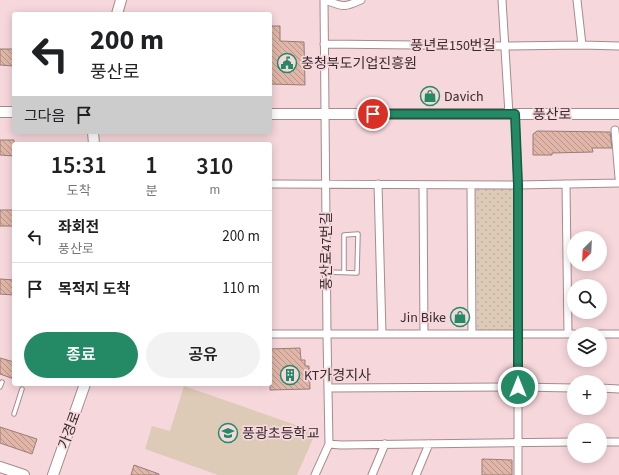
<!DOCTYPE html>
<html lang="ko">
<head>
<meta charset="utf-8">
<style>
	body { margin:0; font-family:"Source Sans 3","Noto Sans KR",sans-serif; background:#f2f2f2; color:#202124; height:100vh; display:flex; flex-direction:column; font-size:15px; white-space:nowrap }
	* { box-sizing:border-box; margin:0 }
	p { font-size:13px; color:#757577 }
	.icon { flex:none; width:22px; height:22px; fill:none; stroke:currentColor; stroke-width:2; stroke-linecap:round; stroke-linejoin:round }
	.map { position:relative; flex:1; overflow:hidden }
	.side { position:absolute; left:12px; top:142px; width:260px; height:244px; display:flex; flex-direction:column; background:#fff; border-radius:4px; box-shadow:0 2px 10px #0003 }
	.side>* { flex:none }
	.guide { position:absolute; left:12px; top:12px; width:260px; height:122px; border-radius:4px; box-shadow:0 2px 10px #0003; background:#fff; color:#202124; overflow:hidden }
	.needle { width:26px; rotate:204deg }
	.tools { position:absolute; left:567px; top:231px; display:grid; gap:8px }
	.tools a { display:grid; place-items:center; width:40px; height:40px; border-radius:50%; background:#fff; box-shadow:0 2px 10px #0003; font-size:20px }
	.pin { position:absolute; display:grid; place-items:center; width:34px; height:34px; color:#fff; margin:-17px; border:2px solid #fff; border-radius:50%; box-shadow:0 1px 4px #0007 }
	.me { position:absolute; width:44px; margin:-22px; rotate:0deg; stroke-linejoin:round; filter:drop-shadow(0 0 3px #0008) }
	.turn { display:flex; align-items:center; gap:14px; height:84px; padding:0 12px; font-size:18px }
	.turn .icon { width:52px; height:52px; stroke-width:2.5 }
	.turn b { display:block; font-size:28px; line-height:34px }
	.then { display:flex; align-items:center; height:38px; padding:0 12px; background:#0003; gap:8px; font-size:15px }
	.eta { display:flex; justify-content:space-evenly; align-items:center; height:68px; text-align:center }
	.eta b { font-size:24px; font-weight:600; line-height:28px }
	.cta { display:flex; gap:8px; margin-top:auto; padding:8px 12px }
	.cta a { flex:1; height:46px; border-radius:24px; background:#248a66; color:#fff; font-size:16px; font-weight:600; line-height:46px; text-align:center }
	.cta a+a { background:#f2f2f2; color:#202124 }
	ul { padding:0; list-style:none }
	li { display:flex; align-items:center; gap:12px; height:52px; padding:0 12px; border-top:1px solid #e0e0e0 }
	li div { flex:1 }
	li b { display:block; font-size:15px }
	li em { font-style:normal }
	.map>svg:first-child { display:block }
	.grass { fill:#ddcbb7 }
	.park { fill:url(#park-dots) }
	.building { fill:url(#building-back-hatch); stroke:#987e75 }
	.lines { fill:none; stroke-linecap:round; stroke-linejoin:round }
	.lane-casing { stroke:#a68a8e; stroke-width:5.5 }
	.street-casing { stroke:#a68a8e; stroke-width:9 }
	.secondary-casing { stroke:#a68a8e; stroke-width:12 }
	.lane { stroke:#fff; stroke-width:3.5 }
	.street { stroke:#fff; stroke-width:7 }
	.secondary { stroke:#fff; stroke-width:10 }
	.route-casing { stroke:#175a42; stroke-width:10 }
	.route { stroke:#248a66; stroke-width:7 }
	.labels { text-anchor:middle; stroke-width:3.5; stroke-linejoin:round; paint-order:stroke }
	.street-label { font-size:14px; fill:#372b2d; stroke:#f6d7dc }
	.poi-label { font-size:14px; fill:#372b2d; stroke:#f6d7dc; text-anchor:start }
</style>
</head>
<body>
<div class="map">
<svg width="619" height="475" viewBox="0 0 619 475">
	<defs>
		<pattern id="park-dots" width="8" height="8" patternUnits="userSpaceOnUse"><rect width="8" height="8" fill="#ddcbb7"/><path d="M2 2h.1M6 6h.1" fill="none" stroke="#beae9e" stroke-width="1.8" stroke-linecap="round"/></pattern>
		<pattern id="building-back-hatch" width="6" height="6" patternUnits="userSpaceOnUse"><rect width="6" height="6" fill="#e1b6a8"/><path d="M-1 5l2 2M0 0l6 6M5-1l2 2" fill="none" stroke="#b79489"/></pattern>
	</defs>
	<rect width="100%" height="100%" fill="#f6d7dc"/>
	<!-- grass -->
	<path class="grass" d="M184,386L316,432L297,475H218L145,449L152,426L170,431Z"/>
	<!-- park -->
	<path class="park" d="M514,188V330H477L475,189Z"/>
	<!-- building -->
	<path class="building" d="M270,26H280V41L304,42L305,85L270,84Z
		M0,49H14V66L0,65Z
		M537,131L610,132L612,148H592L593,152L552,153V155H533V134Z
		M0,140H14V156L0,155Z
		M0,210H14V226H0Z
		M0,279L14,280V295L0,294Z
		M300,348L301,360H305V366H309L310,389L270,390V349Z
		M0,358L14,362V379L0,374Z
		M0,427L37,439L32,454L0,443Z
		M482,459L512,460V475H482Z
		M134,465L159,474V475H131Z"/>
	<g class="lines">
		<defs>
			<path id="lane" d="M327,272L357,273L358,234L344,235V272
				M0,387L2,382
				M14,414L22,389"/>
			<path id="street" d="M325,0C344,7 343,8 361,0
				M502,0L509,114
				M577,0L582,45
				M324,44L505,46L582,45L619,46
				M515,114L518,185V475
				M615,130L619,178
				M270,184L518,185L619,183
				M378,184L382,334
				M566,184L568,334
				M423,185L424,334
				M471,185L472,334
				M270,334H574
				M600,334H619
				M328,388L518,387L574,388
				M600,388L619,389
				M600,442H619
				M329,444L341,445L574,442
				M315,475L329,444L327,335L324,0
				M372,475L385,444
				M416,475L429,444"/>
			<path id="secondary" d="M117,14L121,0
				M0,112H14
				M270,114H619
				M93,132L94,144
				M0,467L24,475
				M53,475L85,384"/>
		</defs>
		<!-- lane casing -->
		<use href="#lane" class="lane-casing"/>
		<!-- street casing -->
		<use href="#street" class="street-casing"/>
		<!-- secondary casing -->
		<use href="#secondary" class="secondary-casing"/>
		<!-- lane -->
		<use href="#lane" class="lane"/>
		<!-- street -->
		<use href="#street" class="street"/>
		<!-- secondary -->
		<use href="#secondary" class="secondary"/>
	</g>
	<g class="lines">
		<defs>
			<path id="route" d="M373,114H515L518,185V387"/>
		</defs>
		<!-- route casing -->
		<use href="#route" class="route-casing"/>
		<!-- route -->
		<use href="#route" class="route"/>
	</g>
	<!-- icons -->
	<defs>
		<symbol id="civic-ring" viewBox="-11 -11 22 22"><circle r="9.5" fill="#f6d7dc" stroke="#248a66" stroke-width="1.5"/><path d="M-.6-6.5H3V-4.5H.6V-3L4-1V1h2V6H-6V1h2V-1L-.6-3ZM-1.2 2.5V6h2.4V2.5Z" fill="#248a66"/></symbol>
		<symbol id="shop-ring" viewBox="-11 -11 22 22"><circle r="9.5" fill="#f6d7dc" stroke="#248a66" stroke-width="1.5"/><path d="M-5-2.5h2.3a2.7 3.5 0 0 1 5.4 0H5L5.5 6h-11ZM-1.5-2.5h3a1.5 2.3 0 0 0-3 0Z" fill="#248a66"/></symbol>
		<symbol id="building-ring" viewBox="-11 -11 22 22"><circle r="9.5" fill="#f6d7dc" stroke="#248a66" stroke-width="1.5"/><path d="M-4-6H4V6H1V3H-1V6H-4ZM-2.5-4.3h1.7v1.8h-1.7ZM.8-4.3h1.7v1.8H.8ZM-2.5-1h1.7V.8h-1.7ZM.8-1h1.7V.8H.8Z" fill="#248a66"/></symbol>
		<symbol id="school-ring" viewBox="-11 -11 22 22"><circle r="9.5" fill="#f6d7dc" stroke="#248a66" stroke-width="1.5"/><path d="M0-5L7-2L0 1L-7-2ZM-4 1L0 2.5L4 1V4Q0 6-4 4Z" fill="#248a66"/></symbol>
	</defs>
	<g fill-rule="evenodd">
		<use href="#civic-ring" x="276" y="52" width="22" height="22"/>
		<use href="#shop-ring" x="419" y="85" width="22" height="22"/>
		<use href="#shop-ring" x="449" y="306" width="22" height="22"/>
		<use href="#building-ring" x="279" y="364" width="22" height="22"/>
		<use href="#school-ring" x="217" y="422" width="22" height="22"/>
	</g>
	<g class="labels">
		<!-- street labels -->
		<g class="street-label">
			<text x="453" y="50">풍년로150번길</text>
			<text x="552" y="119">풍산로</text>
			<text transform="translate(326 251) rotate(-90)" y="5">풍산로47번길</text>
			<text transform="translate(69 430) rotate(-70)" y="5">가경로</text>
		</g>
		<!-- poi labels -->
		<g class="poi-label">
			<text x="301" y="68">충청북도기업진흥원</text>
			<text x="444" y="101">Davich</text>
			<text x="446" y="322" text-anchor="end">Jin Bike</text>
			<text x="304" y="380">KT가경지사</text>
			<text x="242" y="438">풍광초등학교</text>
		</g>
	</g>
</svg>
<div class="tools">
<a><svg class="needle" viewBox="-14 -14 28 28"><path d="M0-13l5 13h-10z" fill="#e53935"/><path d="M0 13l5-13h-10z" fill="#757577"/></svg></a>
<a><svg class="icon" aria-label="search" viewBox="0 0 24 24"><circle cx="10" cy="10" r="6"/><path d="M15 15l6 6"/></svg></a>
<a><svg class="icon" aria-label="layers" viewBox="0 0 24 24"><path d="M12 4l9 5-9 5-9-5zM3 14l9 5 9-5"/></svg></a>
<a>+</a>
<a>−</a>
</div>
<div class="pin" style="left:373px;top:114px;background:#d93025"><svg class="icon" aria-label="arrive" viewBox="0 0 24 24"><path d="M6 21V4h12l-3 4 3 4H6"/></svg></div>
<svg class="me" style="left:518px;top:387px" viewBox="-20 -20 40 40"><circle r="17" fill="#248a66" stroke="#fff" stroke-width="3"/><path d="M0-11L8 9 0 5-8 9z" fill="#fff"/></svg>
<div class="guide">
<div class="turn"><svg class="icon" aria-label="left" viewBox="0 0 24 24"><path d="M17 20v-9H6M10 6l-5 5 5 5"/></svg><div><b>200 m</b>풍산로</div></div>
<div class="then">그다음<svg class="icon" aria-label="arrive" viewBox="0 0 24 24"><path d="M6 21V4h12l-3 4 3 4H6"/></svg></div>
</div>
<section class="side">
<div class="eta">
<div><b>15:31</b><p>도착</p></div>
<div><b>1</b><p>분</p></div>
<div><b>310</b><p>m</p></div>
</div>
<ul>
<li><svg class="icon" aria-label="left" viewBox="0 0 24 24"><path d="M17 20v-9H6M10 6l-5 5 5 5"/></svg><div><b>좌회전</b><p>풍산로</p></div><em>200 m</em></li>
<li><svg class="icon" aria-label="arrive" viewBox="0 0 24 24"><path d="M6 21V4h12l-3 4 3 4H6"/></svg><div><b>목적지 도착</b></div><em>110 m</em></li>
</ul>
<div class="cta"><a>종료</a><a>공유</a></div>
</section>
</div>
</body>
</html>
